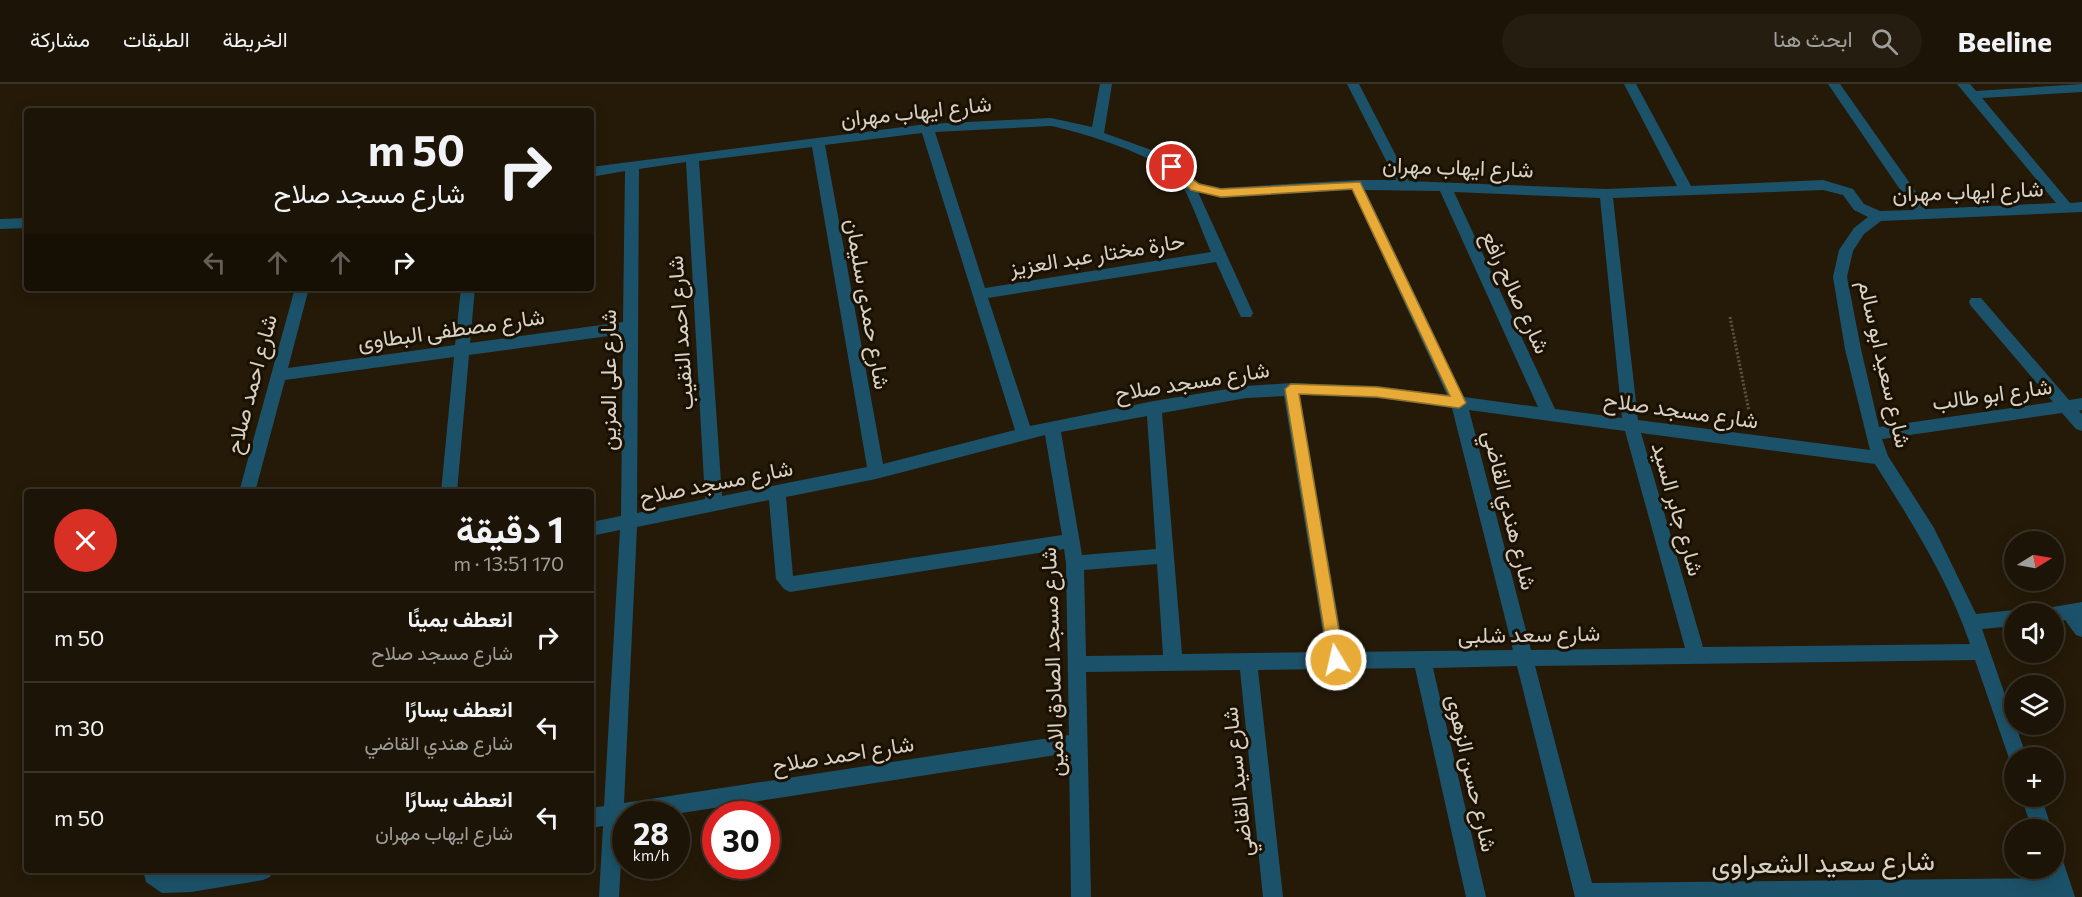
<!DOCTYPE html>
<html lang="ar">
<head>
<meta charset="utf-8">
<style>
	body { margin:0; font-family:Commissioner,Vazirmatn,sans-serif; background:#251d10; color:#f1f3f6; direction:rtl; height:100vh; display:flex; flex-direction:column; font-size:22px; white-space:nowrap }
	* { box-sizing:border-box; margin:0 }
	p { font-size:20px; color:#a09e9b }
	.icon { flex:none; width:33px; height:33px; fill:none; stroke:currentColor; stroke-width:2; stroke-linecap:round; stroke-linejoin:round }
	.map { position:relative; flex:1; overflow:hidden; direction:ltr }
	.side { position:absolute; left:24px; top:405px; width:570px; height:384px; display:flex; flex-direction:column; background:#1c1406; border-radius:6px; box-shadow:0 3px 15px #0003,0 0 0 2px #3a3328; direction:rtl }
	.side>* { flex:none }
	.banner { position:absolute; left:24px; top:24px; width:570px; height:183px; border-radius:6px; box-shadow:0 3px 15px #0003,0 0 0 2px #3a3328; direction:rtl; background:#1c1406; color:#f1f3f6; overflow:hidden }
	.needle { width:39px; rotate:79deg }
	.buttons { position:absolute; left:2004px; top:447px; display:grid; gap:12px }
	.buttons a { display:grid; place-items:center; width:60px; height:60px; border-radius:50%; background:#1c1406; box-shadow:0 3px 15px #0003,0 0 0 2px #3a3328; font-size:30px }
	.speed { position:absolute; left:612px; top:717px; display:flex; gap:12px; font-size:30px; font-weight:700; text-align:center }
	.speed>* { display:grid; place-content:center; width:78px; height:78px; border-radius:50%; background:#1c1406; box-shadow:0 3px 15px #0003,0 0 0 2px #3a3328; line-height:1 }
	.speed small { font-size:15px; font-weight:400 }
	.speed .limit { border:9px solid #d22; background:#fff; color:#111 }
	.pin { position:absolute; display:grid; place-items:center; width:51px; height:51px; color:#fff; margin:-26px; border:3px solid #fff; border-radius:50%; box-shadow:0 2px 6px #0007 }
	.me { position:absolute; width:66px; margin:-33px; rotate:351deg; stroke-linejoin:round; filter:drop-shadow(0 0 4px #0008) }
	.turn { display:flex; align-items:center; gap:21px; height:126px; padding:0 30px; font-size:27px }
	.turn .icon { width:78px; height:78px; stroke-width:2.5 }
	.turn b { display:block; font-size:42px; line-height:51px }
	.lanes { display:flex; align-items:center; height:57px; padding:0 30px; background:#0003; justify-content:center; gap:30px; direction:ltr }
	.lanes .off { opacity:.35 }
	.round { display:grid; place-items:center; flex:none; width:63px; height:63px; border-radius:32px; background:#251d10 }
	.summary { display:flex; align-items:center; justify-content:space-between; height:102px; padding:0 30px }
	h1 { font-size:36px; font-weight:700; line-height:45px }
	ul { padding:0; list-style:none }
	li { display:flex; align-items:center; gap:18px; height:90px; padding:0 30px; border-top:2px solid #3a3328 }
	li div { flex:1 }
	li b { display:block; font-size:22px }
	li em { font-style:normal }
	header { display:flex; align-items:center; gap:36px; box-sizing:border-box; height:84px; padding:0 30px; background:#1c1406; border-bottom:2px solid #3a3328 }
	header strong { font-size:28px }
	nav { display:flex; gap:33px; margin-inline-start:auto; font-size:21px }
	.search { width:420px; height:54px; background:#251d10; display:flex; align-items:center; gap:15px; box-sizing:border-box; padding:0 21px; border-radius:33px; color:#a09e9b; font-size:22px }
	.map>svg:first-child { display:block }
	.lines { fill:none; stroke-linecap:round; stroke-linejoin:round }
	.path { stroke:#5d5343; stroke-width:3; stroke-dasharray:2 2; stroke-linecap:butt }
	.minor { fill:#1c5269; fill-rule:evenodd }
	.route { fill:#e8ab37; stroke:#976f24; stroke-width:1.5 }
	.labels { text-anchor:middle; stroke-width:6; stroke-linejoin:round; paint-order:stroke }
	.street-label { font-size:22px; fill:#d8d1c5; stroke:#1b1102 }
	.near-street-label { font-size:27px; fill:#d8d1c5; stroke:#1b1102 }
</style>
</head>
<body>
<header>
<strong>Beeline</strong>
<div class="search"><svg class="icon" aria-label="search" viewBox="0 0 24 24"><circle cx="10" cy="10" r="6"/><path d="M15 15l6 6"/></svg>ابحث هنا</div>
<nav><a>الخريطة</a><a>الطبقات</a><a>مشاركة</a></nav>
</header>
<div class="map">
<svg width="2082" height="813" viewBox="0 0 2082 813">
	<rect width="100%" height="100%" fill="#251a08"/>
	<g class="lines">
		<!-- path -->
		<path class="path" d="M1730,233L1749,327"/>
		<!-- minor -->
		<path class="minor" d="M1100,0H1112L1104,49L1154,67L1177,80L1199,99L1221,104L1356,96H1396L1347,0H1359L1409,97L1606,105L1677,102L1624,0H1636L1691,102L1823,96L1853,105L1864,120L1880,127L1914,126L1828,0H1840L1928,125L2056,119L1957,0H1970L1976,7L2082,0V8L1982,14L2070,119L2082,118V128L1881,137L1864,150L1853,167L1847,193L1861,265L1879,343L2053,318L1971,222L1969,218L1971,214H1981L2069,316L2082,314V326L2079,327L2082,330V347L2076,345L2062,329L1882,355L1888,372L1934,444L1976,530L2014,526L2021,530H2014V542L1982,545L2027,674H2014V682L2011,680L1975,576L1535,582L1592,799L2049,794L2046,784H2054V768L2061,771L2075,813H1575L1517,582L1433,584L1486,813H1466L1415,584L1258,586L1283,813H1263L1240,586L1086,588L1091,813H1071L1069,669L675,730H626V738L623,739L619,813H599L603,742L591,744V724L604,722L620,446L591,452V438L621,432L623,250L469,271L457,408H441L454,273L285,296L255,408H239L295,204H309L288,284L455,261L461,204H475L470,259L623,238L625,87L591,93V83L927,40L1051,34L1092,43ZM1051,42C1081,48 1160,72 1179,96C1189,110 1203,150 1211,168L985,204L935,48ZM922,49L1015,346L883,380L825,61ZM812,63L867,383L722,412L699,77ZM686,78L705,415L637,429L639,85ZM1352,106L1447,311L1377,302L1291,299L1246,302L1154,317L1030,342L988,214L1216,178L1239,229L1241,233H1251L1253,229L1198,108L1221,114ZM1365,106L1440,107L1538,323L1464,313ZM1823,106L1843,111L1854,126L1868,133L1854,144L1839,166L1833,193L1845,265L1870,366L1638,336L1613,114ZM1454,108L1600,114L1622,334L1555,325ZM1300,311L1377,314L1452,324L1513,566L1344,568ZM1284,312L1326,568L1182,570L1162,329L1246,314ZM1469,326L1625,347L1685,564L1531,566ZM1147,332L1156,465L1082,471L1061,348ZM1641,349L1875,380C1911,437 1948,495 1970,560L1703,563ZM1045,351L1062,451L793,492L786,413L876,395ZM769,416L776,495L784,505L790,508L1064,465L1066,479L1069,651L624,719L637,443ZM1157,480L1163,571L1086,572L1084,486Z
			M27,134V144L0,145V135Z
			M2082,518V553L2076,551L2065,536L2054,538V530H2044L2047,524Z
			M2021,712H2041L2052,746H2032Z
			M143,786H163L166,789L273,786L270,793L263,796L191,808L162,809L146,798Z"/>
	</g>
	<!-- route -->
	<path class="route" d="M1172,79L1199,100L1221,105L1360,98L1466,319L1459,324L1377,313L1299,310L1344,576L1342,581L1336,583L1331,581L1329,576L1285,305L1291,300L1377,303L1450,312L1352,105L1221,113L1191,106L1168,85L1166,83Z"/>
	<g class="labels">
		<!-- street labels -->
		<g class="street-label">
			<text transform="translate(916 27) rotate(-6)" y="8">شارع ايهاب مهران</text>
			<text transform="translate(1458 83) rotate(2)" y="8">شارع ايهاب مهران</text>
			<text transform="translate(1968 107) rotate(-2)" y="8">شارع ايهاب مهران</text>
			<text transform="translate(1097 170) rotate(-9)" y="8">حارة مختار عبد العزيز</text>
			<text transform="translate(1516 208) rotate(65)" y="8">شارع صالح رافع</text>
			<text transform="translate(868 220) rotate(80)" y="8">شارع حمدى سليمان</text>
			<text transform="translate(451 245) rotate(-8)" y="8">شارع مصطفى البطاوى</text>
			<text transform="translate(680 249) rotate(-94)" y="8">شارع احمد النقيب</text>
			<text transform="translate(1885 280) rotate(77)" y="8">شارع سعيد ابو سالم</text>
			<text transform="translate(608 296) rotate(-90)" y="8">شارع على المزين</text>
			<text transform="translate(1192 297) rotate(-9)" y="8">شارع مسجد صلاح</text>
			<text transform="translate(251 300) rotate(-75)" y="8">شارع احمد صلاح</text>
			<text transform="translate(1992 310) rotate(-8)" y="8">شارع ابو طالب</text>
			<text transform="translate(1681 326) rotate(8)" y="8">شارع مسجد صلاح</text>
			<text transform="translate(716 398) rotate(-11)" y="8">شارع مسجد صلاح</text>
			<text transform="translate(1678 425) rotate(74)" y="8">شارع جابر السيد</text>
			<text transform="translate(1510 426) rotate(76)" y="8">شارع هندي القاضي</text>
			<text transform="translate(1529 550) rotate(-1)" y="8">شارع سعد شلبى</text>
			<text transform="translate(1052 578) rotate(-92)" y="8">شارع مسجد الصادق الامين</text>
			<text transform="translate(843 670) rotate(-9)" y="8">شارع احمد صلاح</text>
			<text transform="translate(1472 689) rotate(77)" y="8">شارع حسن الزهوى</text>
			<text transform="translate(1237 698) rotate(-96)" y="8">شارع سيد القاضي</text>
		</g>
		<!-- near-street labels -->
		<g class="near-street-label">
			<text transform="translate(1823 779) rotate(-1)" y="9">شارع سعيد الشعراوى</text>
		</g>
	</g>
</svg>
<div class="buttons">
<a><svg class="needle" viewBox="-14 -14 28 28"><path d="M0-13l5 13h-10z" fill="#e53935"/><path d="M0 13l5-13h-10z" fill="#a09e9b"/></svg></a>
<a><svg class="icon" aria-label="sound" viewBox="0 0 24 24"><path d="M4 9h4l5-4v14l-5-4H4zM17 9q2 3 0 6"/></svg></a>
<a><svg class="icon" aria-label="layers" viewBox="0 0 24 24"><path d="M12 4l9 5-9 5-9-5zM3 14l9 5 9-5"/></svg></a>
<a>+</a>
<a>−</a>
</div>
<div class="speed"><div>28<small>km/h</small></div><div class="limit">30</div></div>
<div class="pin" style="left:1172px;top:83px;background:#d93025"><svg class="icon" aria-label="arrive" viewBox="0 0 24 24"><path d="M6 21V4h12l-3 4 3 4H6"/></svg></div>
<svg class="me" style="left:1336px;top:576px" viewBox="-20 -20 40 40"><circle r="17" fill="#e8ab37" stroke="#fff" stroke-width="3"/><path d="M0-11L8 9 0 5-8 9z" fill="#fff"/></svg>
<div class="banner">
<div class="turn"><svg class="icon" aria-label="right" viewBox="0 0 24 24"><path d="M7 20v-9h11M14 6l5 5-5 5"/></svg><div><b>50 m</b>شارع مسجد صلاح</div></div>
<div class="lanes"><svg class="icon off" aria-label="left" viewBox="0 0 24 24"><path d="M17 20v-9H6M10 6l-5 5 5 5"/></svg><svg class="icon off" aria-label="ahead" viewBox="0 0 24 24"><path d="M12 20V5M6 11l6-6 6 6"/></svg><svg class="icon off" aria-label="ahead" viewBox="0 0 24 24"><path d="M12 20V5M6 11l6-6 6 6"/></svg><svg class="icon" aria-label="right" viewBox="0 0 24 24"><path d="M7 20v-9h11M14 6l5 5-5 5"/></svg></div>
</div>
<section class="side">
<div class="summary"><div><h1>1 دقيقة</h1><p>170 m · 13:51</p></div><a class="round" style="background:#d93025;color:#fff"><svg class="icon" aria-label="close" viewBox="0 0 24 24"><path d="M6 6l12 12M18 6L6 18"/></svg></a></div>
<ul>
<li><svg class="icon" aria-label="right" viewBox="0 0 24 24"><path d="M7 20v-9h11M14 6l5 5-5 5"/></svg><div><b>انعطف يمينًا</b><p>شارع مسجد صلاح</p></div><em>50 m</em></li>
<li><svg class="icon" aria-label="left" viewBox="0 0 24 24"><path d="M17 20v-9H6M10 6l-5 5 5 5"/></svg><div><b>انعطف يسارًا</b><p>شارع هندي القاضي</p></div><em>30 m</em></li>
<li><svg class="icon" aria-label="left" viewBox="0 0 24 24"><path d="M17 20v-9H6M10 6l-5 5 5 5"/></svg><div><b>انعطف يسارًا</b><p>شارع ايهاب مهران</p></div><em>50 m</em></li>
</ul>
</section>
</div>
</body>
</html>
